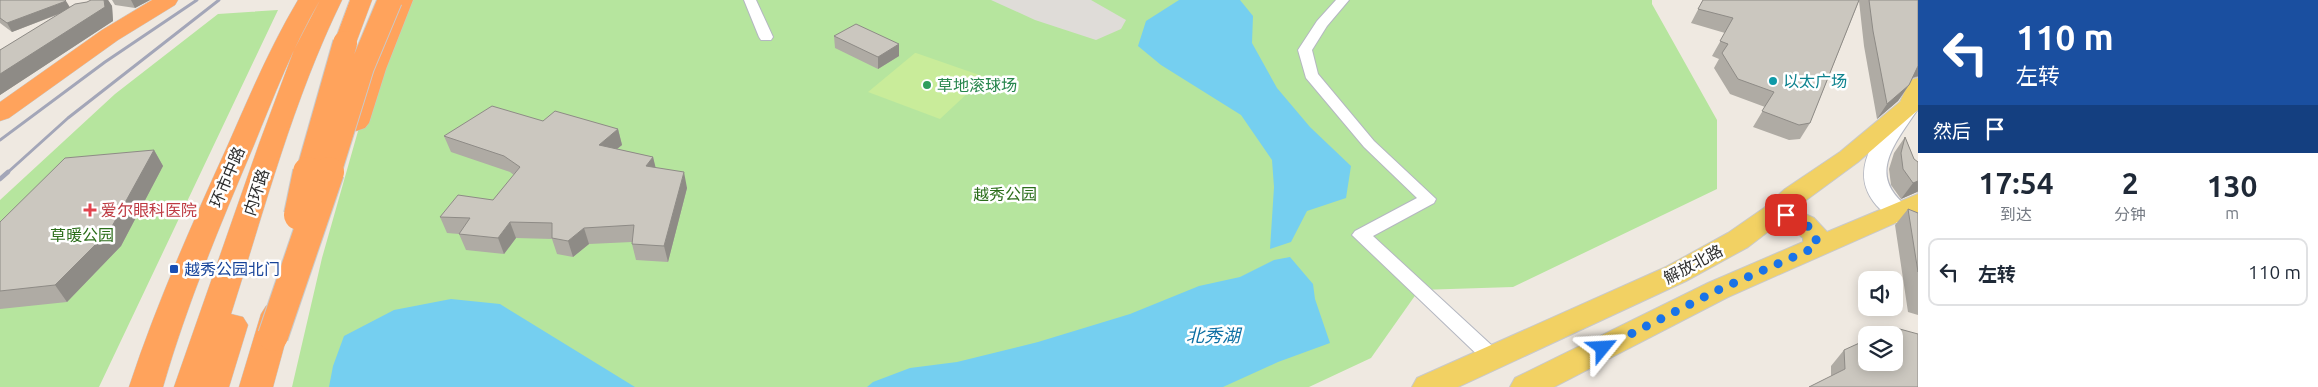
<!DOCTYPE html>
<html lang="zh">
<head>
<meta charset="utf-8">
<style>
	body { margin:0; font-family:Ubuntu,"Noto Sans SC",sans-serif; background:#f6f6f7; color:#1f2937; height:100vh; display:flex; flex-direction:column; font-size:19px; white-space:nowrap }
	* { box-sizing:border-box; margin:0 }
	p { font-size:16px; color:#747a83 }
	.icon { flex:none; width:28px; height:28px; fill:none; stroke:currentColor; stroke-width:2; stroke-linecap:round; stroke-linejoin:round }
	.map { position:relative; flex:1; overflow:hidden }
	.panel { display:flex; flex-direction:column; background:#fff; width:400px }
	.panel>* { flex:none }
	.banner { background:#1a4fa0; color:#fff; overflow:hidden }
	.tools { position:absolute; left:1858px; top:271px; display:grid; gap:10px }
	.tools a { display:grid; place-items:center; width:45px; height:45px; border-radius:10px; background:#fff; box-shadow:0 2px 12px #0003; font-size:25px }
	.pin { position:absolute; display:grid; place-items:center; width:42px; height:42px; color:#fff; margin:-21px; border-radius:10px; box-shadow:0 2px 8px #0006 }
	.me { position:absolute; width:55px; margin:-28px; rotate:63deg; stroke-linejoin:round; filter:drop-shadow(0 0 4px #0008) }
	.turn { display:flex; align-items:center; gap:18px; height:105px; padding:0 15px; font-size:22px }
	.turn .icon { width:65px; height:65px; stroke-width:2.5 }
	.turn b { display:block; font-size:35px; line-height:42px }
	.then { display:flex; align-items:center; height:48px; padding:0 15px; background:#0003; gap:10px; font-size:19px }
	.eta { display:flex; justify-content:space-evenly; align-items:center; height:85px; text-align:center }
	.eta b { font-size:30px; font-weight:600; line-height:35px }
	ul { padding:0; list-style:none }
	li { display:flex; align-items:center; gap:15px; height:68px; margin:0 10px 8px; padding:0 5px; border:2px solid #e0e1e3; border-radius:10px }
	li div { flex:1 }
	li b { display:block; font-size:19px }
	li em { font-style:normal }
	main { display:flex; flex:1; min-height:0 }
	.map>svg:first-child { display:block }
	.green { fill:#b6e59e }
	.pitch { fill:#c9ec9a }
	.plaza { fill:#dfdcd8 }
	.water { fill:#75cff0 }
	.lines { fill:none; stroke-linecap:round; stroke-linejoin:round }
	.street-casing { stroke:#b4b7c1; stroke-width:2 }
	.secondary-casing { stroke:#b4b7c1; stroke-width:2 }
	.primary-casing { stroke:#c9c9c9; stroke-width:2 }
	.highway-casing { stroke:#c9c9c9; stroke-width:1 }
	.street { fill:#fff; fill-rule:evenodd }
	.secondary { fill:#fff; fill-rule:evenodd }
	.primary { fill:#f2d163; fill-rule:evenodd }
	.highway { fill:#ffa35c; fill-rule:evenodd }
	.rail-far1 { stroke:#a3a6b8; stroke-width:3 }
	.rail { stroke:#a3a6b8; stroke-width:4.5 }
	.highway-bridge-far1-casing { stroke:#c9c9c9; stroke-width:26; stroke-linecap:butt }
	.highway-bridge-casing { stroke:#c9c9c9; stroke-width:32; stroke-linecap:butt }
	.highway-bridge-far1 { stroke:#ffa35c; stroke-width:24 }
	.highway-bridge { stroke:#ffa35c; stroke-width:30 }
	.wall { fill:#afaba4 }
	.shaded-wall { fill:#8e8b86 }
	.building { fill:#cbc7bf; stroke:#8e8b86 }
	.route { stroke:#1a73e8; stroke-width:9; stroke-dasharray:0 16.2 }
	.culture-dot { fill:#0f9aa8; stroke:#fff; stroke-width:2 }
	.leisure-dot { fill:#2e9e5b; stroke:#fff; stroke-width:2 }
	.health-dot { fill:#e0444e; stroke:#fff; stroke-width:2 }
	.transit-dot { fill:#1a4fb4; stroke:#fff; stroke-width:2 }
	.labels { text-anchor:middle; stroke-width:5; stroke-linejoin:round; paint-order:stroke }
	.culture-label { font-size:16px; fill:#0d838f; stroke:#fff; text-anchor:start }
	.leisure-label { font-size:16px; fill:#27864d; stroke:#fff; text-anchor:start }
	.street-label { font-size:16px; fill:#2e2e2e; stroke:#fff }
	.park-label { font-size:16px; fill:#2c6e1b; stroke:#fff }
	.health-label { font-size:16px; fill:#be3a42; stroke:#fff; text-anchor:start }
	.transit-label { font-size:16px; fill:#164399; stroke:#fff; text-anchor:start }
	.water-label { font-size:18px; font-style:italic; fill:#0d6fa3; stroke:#fff }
</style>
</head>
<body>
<main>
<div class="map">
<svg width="1918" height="387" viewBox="0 0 1918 387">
	<rect width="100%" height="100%" fill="#efe9e1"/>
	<!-- green -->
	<path class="green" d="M405,0H1652V4L1717,120V189L1513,287L1419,290L1371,358L1309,387H292L322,258L362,117Z
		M278,10L99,387H0V200L115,94L218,14Z"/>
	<!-- pitch -->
	<path class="pitch" d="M915,53H916L985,77L940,119L868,92Z"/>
	<!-- plaza -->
	<path class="plaza" d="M991,0H1091L1126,20L1121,29L1096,40L1035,20Z"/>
	<!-- water -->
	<path class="water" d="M1179,0H1240L1253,16L1252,43L1277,88L1310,127L1351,166L1346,198L1307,211L1291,242L1270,249L1274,187L1272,160L1241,115L1161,65L1138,46L1146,21Z
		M1290,257L1313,284L1315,299L1330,343L1278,362L1223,387H867L873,382L910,368L957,362L1038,342L1130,314L1199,286L1240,277L1274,260Z
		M451,299L500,304L635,387H329L333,366L344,336L394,310Z"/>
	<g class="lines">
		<defs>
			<path id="street" d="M744,0H756L773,37L771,40H761L759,37Z
				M1336,0H1349L1327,26L1312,50L1318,74L1374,141L1436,199L1434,203L1373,236L1500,353L1503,358L1500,363L1493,365L1486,363L1352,235L1355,231L1417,198L1364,147L1306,78L1298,50L1317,21Z"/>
			<path id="secondary" d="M1909,100L1917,101L1918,109C1890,150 1864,180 1918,214V233C1903,229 1890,219 1880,209C1843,172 1879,134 1901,101Z"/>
			<path id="primary" d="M1918,78V110L1858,162L1794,209L1814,218L1827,232L1918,194V213L1728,297L1554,387H1510L1515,378L1708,283L1803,242V238L1790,227L1778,224L1748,247L1686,281L1458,387H1412L1417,378L1666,267L1728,233L1764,208L1785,189L1840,152L1900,102L1910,80Z"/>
			<path id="highway" d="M152,0H178L175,5L118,40L9,118L0,121V102L102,30Z
				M298,0H320C293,46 274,96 254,145C220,225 187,304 163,387H129C156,305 191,226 227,147C249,97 270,47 298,0Z
				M320,0H342C293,100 265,208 231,314L243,317L248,325L229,387H174L259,144L294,50Z
				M350,0H372L356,43L353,48L345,50L337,48L334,43Z
				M391,0H413L386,69L369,123L365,128L356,131L347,128L343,123L362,69Z
				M277,303L288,306L293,314L273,387H239L261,314L266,306Z"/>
		</defs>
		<!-- street casing -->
		<use href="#street" class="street-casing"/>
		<!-- secondary casing -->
		<use href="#secondary" class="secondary-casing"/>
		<!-- primary casing -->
		<use href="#primary" class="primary-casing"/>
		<!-- highway casing -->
		<use href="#highway" class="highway-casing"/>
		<!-- street -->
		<use href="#street" class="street"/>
		<!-- secondary -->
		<use href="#secondary" class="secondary"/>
		<!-- primary -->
		<use href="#primary" class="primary"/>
		<!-- highway -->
		<use href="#highway" class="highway"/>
		<!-- rail-far1 -->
		<path class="rail-far1" d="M0,140L105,62L197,0
			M7,173L68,118L219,0"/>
		<!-- rail -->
		<path class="rail" d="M0,179L8,172"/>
		<defs>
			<path id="highway-bridge-far1" d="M308,173L345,43
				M329,173L362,67L390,0"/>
			<path id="highway-bridge" d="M299,215L308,172
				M273,336L329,172"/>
		</defs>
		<!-- highway-bridge-far1 casing -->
		<use href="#highway-bridge-far1" class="highway-bridge-far1-casing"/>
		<!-- highway-bridge casing -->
		<use href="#highway-bridge" class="highway-bridge-casing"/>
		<!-- highway-bridge-far1 -->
		<use href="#highway-bridge-far1" class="highway-bridge-far1"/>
		<!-- highway-bridge -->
		<use href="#highway-bridge" class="highway-bridge"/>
	</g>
	<!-- wall -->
	<path class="wall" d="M0,0L70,7L87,2L91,0H108L112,6L113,21L0,95V50L62,13L12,32L0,23Z
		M112,0H150L135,8L115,5Z
		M1703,0H1918V77L1913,78L1909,85L1898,101L1877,119L1864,46L1859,1L1810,123L1800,139L1789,140L1753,127L1765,107L1730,94L1714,68L1719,59L1712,56L1725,33L1691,23Z
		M834,36L899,44V56L878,69L835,48Z
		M543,121L618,129L622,145L617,149L653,157L655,167L687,188L668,262L636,260L632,244V242L589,244L573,257L557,254L552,239L516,238L504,254L466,250L459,234L447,233L440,217L493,200L514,175L510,172L451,152L444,136Z
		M1905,137L1914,159L1918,181V193L1917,192L1901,199L1891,185L1889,169L1894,153Z
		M154,150L163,166L121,246L67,302L0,309V222Z
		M1908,209L1918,213V315L1908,312L1895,225Z
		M1918,334L1831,376V366L1844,350Z"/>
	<!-- shaded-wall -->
	<path class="shaded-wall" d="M104,0H108L112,6L113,21L0,95V74Z
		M131,0H150L135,8Z
		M66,1L71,9L12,32L7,23Z
		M899,44V56L878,69V57Z
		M1918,65V76L1908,79Z
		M1909,85L1898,101L1877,119L1887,104Z
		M618,129L622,145L603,160L599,145Z
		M154,150L163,166L121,246L67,302L55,285Z
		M653,157L657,173L646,166Z
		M684,172L687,188L668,262L664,246Z
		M1918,181V191L1917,192L1901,199L1913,183Z
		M510,222L516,238L504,254L498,238Z
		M584,228L589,244L573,257L568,241Z"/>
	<!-- building -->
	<path class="building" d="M0,0H65L66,1L7,23L0,18Z
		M91,0H104L105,7L0,74V50L75,4L87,2Z
		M1703,0H1859L1810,123L1799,125L1762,111L1774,92L1738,79L1722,53L1728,44L1720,41L1733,18L1698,9Z
		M1869,0H1918V66L1909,85L1887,104L1873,31Z
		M856,24L899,44L878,57L834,36Z
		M492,106L543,121L555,111L618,129L599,145L653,157L646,166L684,172L664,246L632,244L634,225L584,228L568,241L552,238V223L510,222L498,238L459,234L470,218L440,217L458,195L493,200L520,167L504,156L444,136Z
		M1905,137L1914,159L1918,162V181L1913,183L1903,169L1901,153Z
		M154,150L110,230L55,285L0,291V222L65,158Z
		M1908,209L1918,213V272Z
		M1896,328L1918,334V387H1809L1845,369L1844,350L1866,340V362H1894V335H1879Z"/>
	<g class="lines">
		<!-- route -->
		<path class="route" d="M1603,348L1718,290L1816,247C1819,228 1801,221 1786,215"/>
	</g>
	<!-- markers -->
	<circle class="culture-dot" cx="1773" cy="81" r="5"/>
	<circle class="leisure-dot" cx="927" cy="85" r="5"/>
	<path class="health-dot" d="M87.5 202.5h5v5h5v5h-5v5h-5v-5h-5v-5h5z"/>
	<rect class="transit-dot" x="169" y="264" width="10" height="10" rx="2.5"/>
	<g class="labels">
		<!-- culture labels -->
		<g class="culture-label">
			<text x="1783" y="87">以太广场</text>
		</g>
		<!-- leisure labels -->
		<g class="leisure-label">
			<text x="937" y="91">草地滚球场</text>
		</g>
		<!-- street labels -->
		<g class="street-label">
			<text transform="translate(227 177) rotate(-67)" y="6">环市中路</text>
			<text transform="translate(256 192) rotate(-72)" y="6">内环路</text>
			<text transform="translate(1693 264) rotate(-28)" y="6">解放北路</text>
		</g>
		<!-- park labels -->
		<g class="park-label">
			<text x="1005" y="200">越秀公园</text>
			<text x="82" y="241">草暖公园</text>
		</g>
		<!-- health labels -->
		<g class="health-label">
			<text x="101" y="216">爱尔眼科医院</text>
		</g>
		<!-- transit labels -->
		<g class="transit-label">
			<text x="184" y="275">越秀公园北门</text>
		</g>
		<!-- water labels -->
		<g class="water-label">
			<text x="1213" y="342">北秀湖</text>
		</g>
	</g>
</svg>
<div class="tools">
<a><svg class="icon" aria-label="sound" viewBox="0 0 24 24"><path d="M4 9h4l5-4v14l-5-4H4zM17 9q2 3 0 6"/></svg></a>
<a><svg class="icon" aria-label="layers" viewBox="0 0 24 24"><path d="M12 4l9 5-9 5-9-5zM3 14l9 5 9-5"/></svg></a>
</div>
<div class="pin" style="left:1786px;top:215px;background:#d93025"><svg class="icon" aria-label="arrive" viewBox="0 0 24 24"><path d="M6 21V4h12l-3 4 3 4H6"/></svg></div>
<svg class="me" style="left:1603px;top:348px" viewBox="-20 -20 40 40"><path d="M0-17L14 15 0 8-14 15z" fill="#1a73e8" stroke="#fff" stroke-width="4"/></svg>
</div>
<section class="panel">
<div class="banner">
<div class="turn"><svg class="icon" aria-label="left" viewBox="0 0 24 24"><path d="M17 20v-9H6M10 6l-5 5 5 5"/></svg><div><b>110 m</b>左转</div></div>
<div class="then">然后<svg class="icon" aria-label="arrive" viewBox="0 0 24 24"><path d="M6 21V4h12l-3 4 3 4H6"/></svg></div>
</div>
<div class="eta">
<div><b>17:54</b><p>到达</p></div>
<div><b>2</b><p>分钟</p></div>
<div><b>130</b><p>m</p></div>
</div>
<ul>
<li><svg class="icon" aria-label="left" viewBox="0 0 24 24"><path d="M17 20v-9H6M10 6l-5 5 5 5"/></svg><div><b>左转</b></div><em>110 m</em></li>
</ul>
</section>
</main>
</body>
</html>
